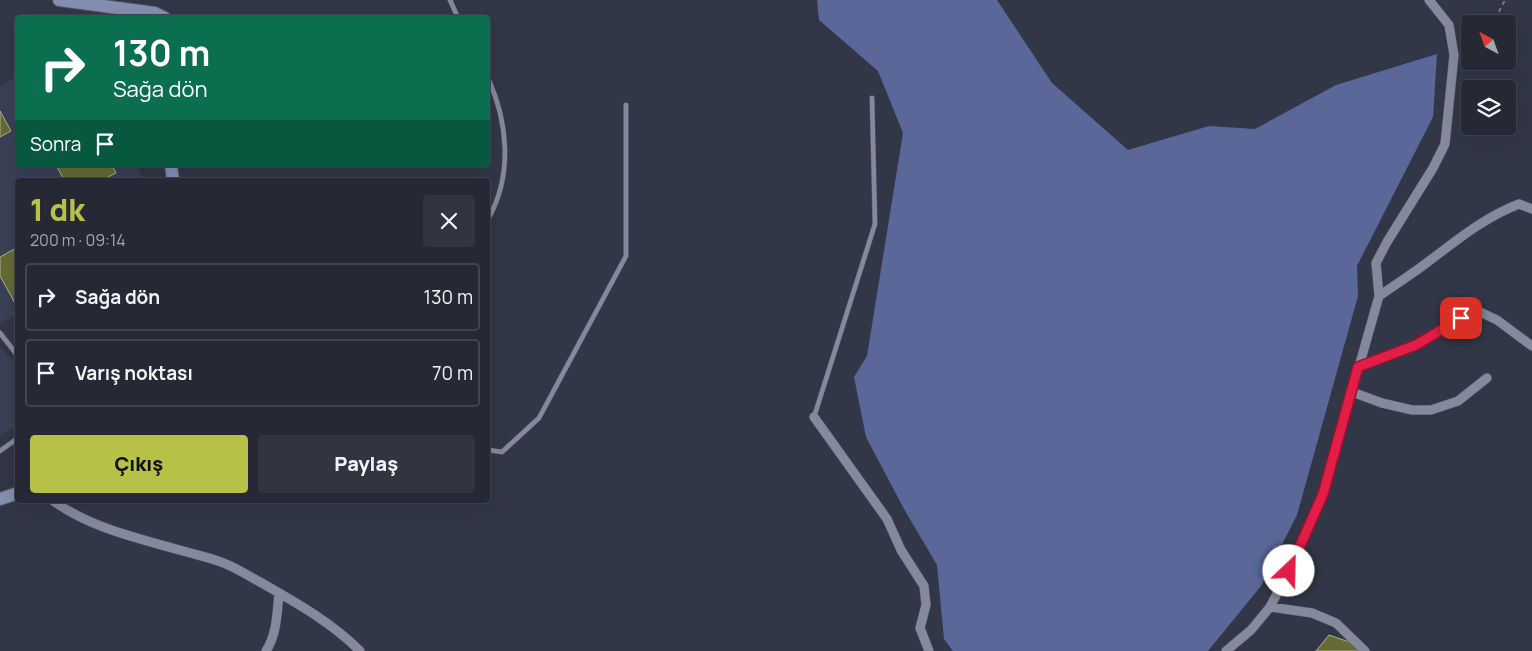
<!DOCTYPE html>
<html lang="tr">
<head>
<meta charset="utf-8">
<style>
	body { margin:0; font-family:Manrope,sans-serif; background:#323541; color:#f1f3f6; height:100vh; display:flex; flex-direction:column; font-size:19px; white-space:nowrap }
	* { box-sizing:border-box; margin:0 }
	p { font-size:16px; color:#a4a6ad }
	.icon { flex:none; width:28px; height:28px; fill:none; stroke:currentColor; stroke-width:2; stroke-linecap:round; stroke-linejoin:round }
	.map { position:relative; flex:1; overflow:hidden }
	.details { position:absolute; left:15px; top:178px; width:475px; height:325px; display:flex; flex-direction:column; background:#262935; border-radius:5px; box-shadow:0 5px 20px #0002,0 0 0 1px #424550 }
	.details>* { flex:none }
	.hud { position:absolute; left:15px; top:15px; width:475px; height:152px; border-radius:5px; box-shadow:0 5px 20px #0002,0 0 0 1px #424550; background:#0b6e4f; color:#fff; overflow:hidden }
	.needle { width:32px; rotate:319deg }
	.fabs { position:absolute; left:1461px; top:15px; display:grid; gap:10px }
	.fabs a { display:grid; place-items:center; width:55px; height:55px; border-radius:5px; background:#262935; box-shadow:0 5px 20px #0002,0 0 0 1px #424550; font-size:25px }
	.pin { position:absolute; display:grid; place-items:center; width:42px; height:42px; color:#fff; margin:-21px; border-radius:10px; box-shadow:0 2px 8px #0006 }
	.me { position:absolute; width:55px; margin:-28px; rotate:24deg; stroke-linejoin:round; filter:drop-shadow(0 0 4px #0008) }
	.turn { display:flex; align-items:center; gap:18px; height:105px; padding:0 15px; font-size:22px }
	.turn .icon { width:65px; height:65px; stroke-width:2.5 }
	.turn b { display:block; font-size:35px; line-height:42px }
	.then { display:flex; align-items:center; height:48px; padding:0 15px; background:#0003; gap:10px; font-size:19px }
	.round { display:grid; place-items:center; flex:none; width:52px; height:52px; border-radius:5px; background:#323541 }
	.head { display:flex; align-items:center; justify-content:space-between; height:85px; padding:0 15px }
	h1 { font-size:30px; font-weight:800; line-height:38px; color:#b7c148 }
	.primary-button { display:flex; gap:10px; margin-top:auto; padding:10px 15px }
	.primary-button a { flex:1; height:58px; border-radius:5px; background:#b7c148; color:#111; font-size:20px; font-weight:800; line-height:58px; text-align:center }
	.primary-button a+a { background:#323541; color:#f1f3f6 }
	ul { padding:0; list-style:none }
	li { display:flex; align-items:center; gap:15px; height:68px; margin:0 10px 8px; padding:0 5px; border:2px solid #424550; border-radius:5px }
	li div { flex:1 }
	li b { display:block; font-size:19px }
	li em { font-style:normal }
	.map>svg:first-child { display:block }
	.built { fill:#3a4056 }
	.forest { fill:#5a6798 }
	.building { fill:#666b33; stroke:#acaf9b }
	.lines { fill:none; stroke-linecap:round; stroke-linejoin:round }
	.lane-casing { stroke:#525664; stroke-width:5.5 }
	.street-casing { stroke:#525664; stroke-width:10 }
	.secondary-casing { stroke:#525664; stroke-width:14 }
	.path { stroke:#777b89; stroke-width:2; stroke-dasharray:4 4; stroke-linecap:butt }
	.lane { stroke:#848a9c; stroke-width:4.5 }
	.street { stroke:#848a9c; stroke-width:9 }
	.secondary { stroke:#858fb2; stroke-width:12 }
	.route-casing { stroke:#92132f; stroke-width:12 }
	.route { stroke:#e11d48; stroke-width:9 }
</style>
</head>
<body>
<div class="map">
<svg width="1532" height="651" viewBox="0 0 1532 651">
	<rect width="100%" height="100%" fill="#323747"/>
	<!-- built -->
	<path class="built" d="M17,76L18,165H136L143,180H18L17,314L0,323V86Z
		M0,347L18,367L17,425L0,436Z"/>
	<!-- forest -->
	<path class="forest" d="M817,0H997L1052,83L1128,150L1209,126L1255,129L1336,85L1437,54L1433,117L1357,266L1358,296L1297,515L1261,586L1208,651H953L944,639L937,565L904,509L866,437L854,377L867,356L903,133L878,71L819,20Z"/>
	<!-- building -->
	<path class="building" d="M0,111L11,131L0,137Z
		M56,165H112L116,173L102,180H64Z
		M18,247V304L16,305L0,276V257Z
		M1329,635L1355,644L1362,651H1316Z"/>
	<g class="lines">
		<defs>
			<path id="lane" d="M450,0L458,18
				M488,78C508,122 513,175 488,219
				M0,333L18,356
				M814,417L875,224L872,98
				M488,450L502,452L539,418L626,256V105
				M0,451L18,438"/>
			<path id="street" d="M1379,296C1391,288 1404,279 1417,270C1450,246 1480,219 1519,204L1532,209
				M1358,367L1416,345L1478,311L1497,320L1532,346
				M1352,392L1382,403L1412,410H1431L1458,401L1487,378
				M814,417L887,519L901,550L924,586L926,605L920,628L929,651
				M52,500C90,528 138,538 183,551C197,555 213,558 226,564C238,569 249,576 260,582C295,602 331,622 360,651
				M1270,607L1312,613L1336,623L1365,651
				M266,651C277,634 277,613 279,593
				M1226,651L1251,630L1270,607L1289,571L1323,494L1379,296L1376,263L1387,242L1433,168L1445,144L1454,55L1449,25L1429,0"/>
			<path id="secondary" d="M59,0L155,13L165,18
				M171,165L173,180
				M0,499L18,493"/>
		</defs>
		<!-- lane casing -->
		<use href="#lane" class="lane-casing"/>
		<!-- street casing -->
		<use href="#street" class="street-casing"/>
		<!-- secondary casing -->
		<use href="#secondary" class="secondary-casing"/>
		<!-- path -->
		<path class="path" d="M1489,24L1495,19L1505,0
			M1463,47L1470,40"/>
		<!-- lane -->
		<use href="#lane" class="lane"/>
		<!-- street -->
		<use href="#street" class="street"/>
		<!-- secondary -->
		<use href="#secondary" class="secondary"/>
	</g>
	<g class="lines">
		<defs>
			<path id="route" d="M1289,571L1323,494L1358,367L1416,345L1461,318"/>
		</defs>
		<!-- route casing -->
		<use href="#route" class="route-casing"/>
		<!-- route -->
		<use href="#route" class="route"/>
	</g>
</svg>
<div class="fabs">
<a><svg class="needle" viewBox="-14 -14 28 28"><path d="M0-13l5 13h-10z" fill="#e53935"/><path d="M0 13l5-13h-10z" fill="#a4a6ad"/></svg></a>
<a><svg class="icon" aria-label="layers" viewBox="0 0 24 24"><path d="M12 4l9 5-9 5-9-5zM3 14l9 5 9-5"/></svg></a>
</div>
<div class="pin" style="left:1461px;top:318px;background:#d93025"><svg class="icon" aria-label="arrive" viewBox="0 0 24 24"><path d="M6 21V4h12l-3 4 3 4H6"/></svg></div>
<svg class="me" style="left:1289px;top:571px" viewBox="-20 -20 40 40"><circle r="19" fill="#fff"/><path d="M0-13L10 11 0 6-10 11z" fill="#e11d48"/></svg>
<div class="hud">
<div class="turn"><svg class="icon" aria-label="right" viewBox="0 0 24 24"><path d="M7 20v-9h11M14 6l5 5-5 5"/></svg><div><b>130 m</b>Sağa dön</div></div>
<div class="then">Sonra<svg class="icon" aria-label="arrive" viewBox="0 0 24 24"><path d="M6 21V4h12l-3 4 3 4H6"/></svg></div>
</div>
<section class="details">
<div class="head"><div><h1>1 dk</h1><p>200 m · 09:14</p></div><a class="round"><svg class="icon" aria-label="close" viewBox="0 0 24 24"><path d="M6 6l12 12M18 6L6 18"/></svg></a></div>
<ul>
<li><svg class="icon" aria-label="right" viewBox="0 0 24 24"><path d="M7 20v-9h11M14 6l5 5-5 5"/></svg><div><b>Sağa dön</b></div><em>130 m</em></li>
<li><svg class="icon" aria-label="arrive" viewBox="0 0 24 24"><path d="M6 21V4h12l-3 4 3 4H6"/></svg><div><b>Varış noktası</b></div><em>70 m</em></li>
</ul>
<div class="primary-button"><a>Çıkış</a><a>Paylaş</a></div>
</section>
</div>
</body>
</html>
